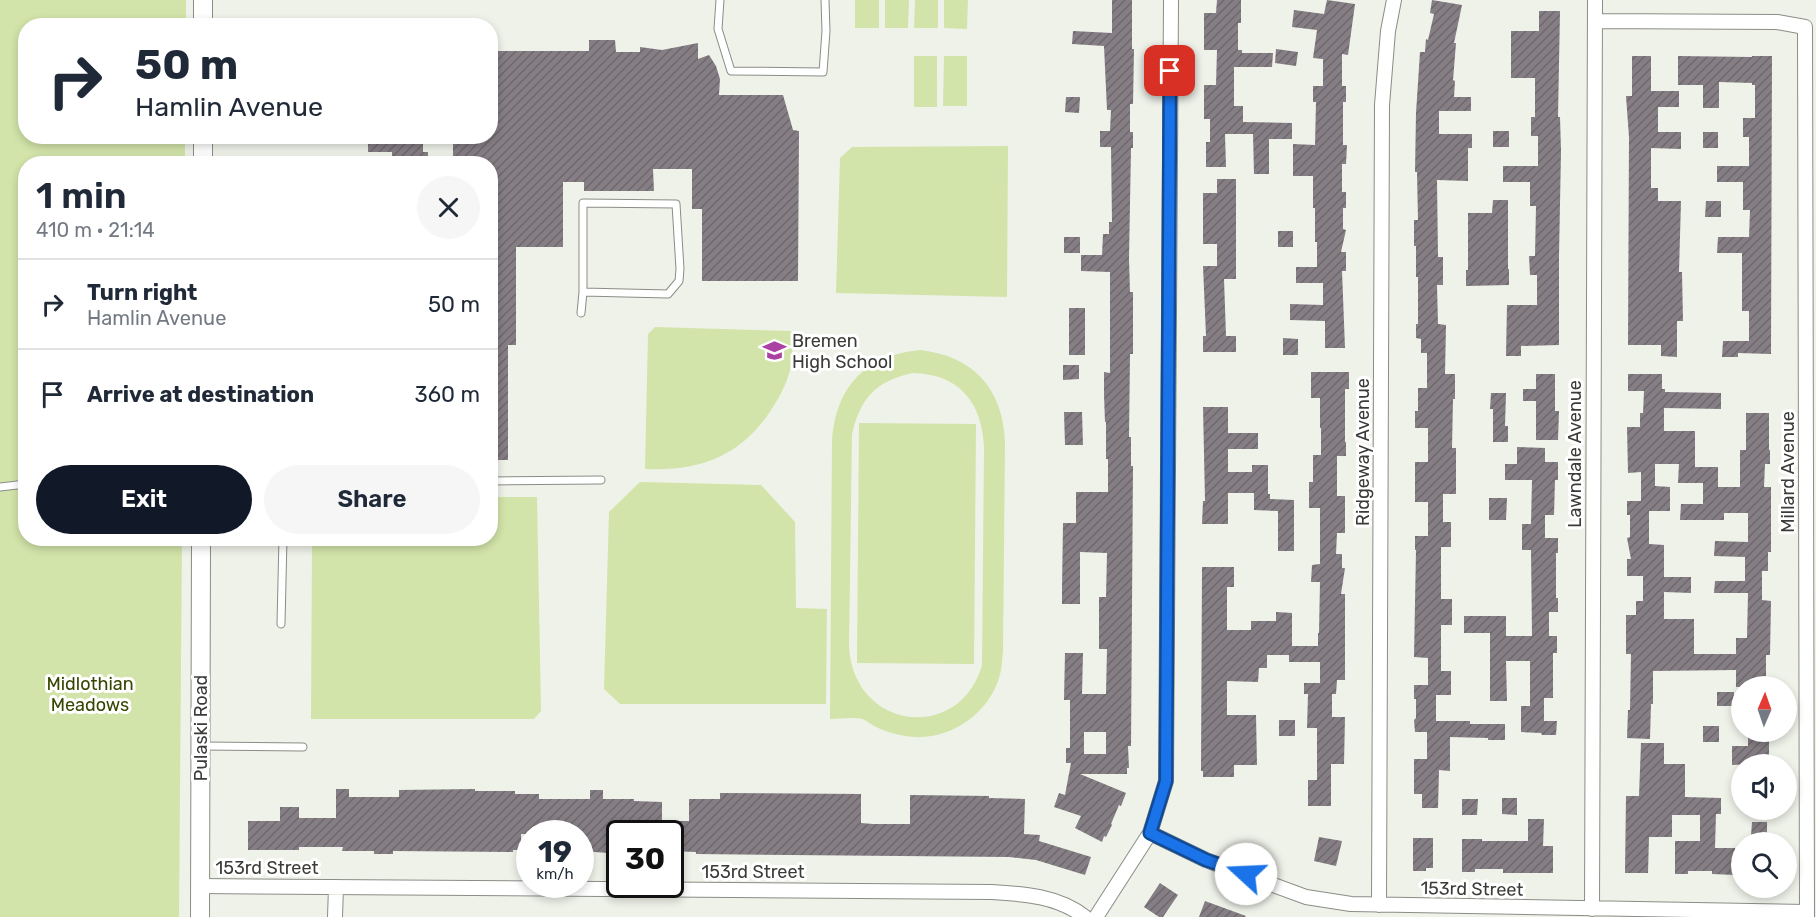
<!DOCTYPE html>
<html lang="en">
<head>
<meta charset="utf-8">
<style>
	body { margin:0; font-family:Rubik,sans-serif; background:#f6f6f7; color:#1f2937; height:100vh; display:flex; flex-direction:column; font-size:22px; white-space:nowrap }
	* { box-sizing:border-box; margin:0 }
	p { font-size:20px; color:#747a83 }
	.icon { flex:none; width:33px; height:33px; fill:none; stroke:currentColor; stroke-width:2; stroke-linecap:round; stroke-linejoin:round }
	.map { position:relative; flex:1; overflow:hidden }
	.drawer { position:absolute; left:18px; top:156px; width:480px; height:390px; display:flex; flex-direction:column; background:#fff; border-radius:24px; box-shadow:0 3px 9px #0003 }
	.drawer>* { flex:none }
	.banner { position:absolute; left:18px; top:18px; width:480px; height:126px; border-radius:24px; box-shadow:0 3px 9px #0003; background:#fff; color:#1f2937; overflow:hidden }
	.needle { width:39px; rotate:2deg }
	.controls { position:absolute; left:1731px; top:676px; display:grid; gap:12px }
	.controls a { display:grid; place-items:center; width:66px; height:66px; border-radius:50%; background:#fff; box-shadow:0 3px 9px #0003; font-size:30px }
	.speed { position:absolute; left:516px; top:820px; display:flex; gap:12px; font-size:30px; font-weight:700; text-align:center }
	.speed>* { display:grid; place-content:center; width:78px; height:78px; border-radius:50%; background:#fff; box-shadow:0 3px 9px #0003; line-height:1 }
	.speed small { font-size:15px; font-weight:400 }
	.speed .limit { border:3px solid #111; border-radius:9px; background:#fff; color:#111 }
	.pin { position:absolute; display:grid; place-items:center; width:51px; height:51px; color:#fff; margin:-26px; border-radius:12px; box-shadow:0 3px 9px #0006 }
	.me { position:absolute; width:66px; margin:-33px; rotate:290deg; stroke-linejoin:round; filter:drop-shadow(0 0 4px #0008) }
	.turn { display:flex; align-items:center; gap:21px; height:126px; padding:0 18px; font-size:27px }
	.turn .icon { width:78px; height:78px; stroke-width:2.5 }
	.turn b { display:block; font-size:42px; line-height:51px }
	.round { display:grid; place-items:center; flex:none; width:63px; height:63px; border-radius:32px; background:#f6f6f7 }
	.overview { display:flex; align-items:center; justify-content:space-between; height:102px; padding:0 18px }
	h1 { font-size:36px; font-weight:600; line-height:45px }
	.button { display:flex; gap:12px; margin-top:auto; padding:12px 18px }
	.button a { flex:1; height:69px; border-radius:36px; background:#111827; color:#fff; font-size:24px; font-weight:600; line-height:69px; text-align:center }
	.button a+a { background:#f6f6f7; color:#1f2937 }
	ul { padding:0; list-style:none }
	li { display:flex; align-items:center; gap:18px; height:90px; padding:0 18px; border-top:2px solid #e0e1e3 }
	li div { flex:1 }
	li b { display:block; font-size:22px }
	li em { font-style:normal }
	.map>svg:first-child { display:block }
	.park { fill:#d2e4a9; fill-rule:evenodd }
	.building { fill:url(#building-hatch); fill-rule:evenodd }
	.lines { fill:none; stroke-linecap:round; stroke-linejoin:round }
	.service-casing { stroke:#8a8d85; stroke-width:9 }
	.minor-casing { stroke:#8a8d85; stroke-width:16 }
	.secondary-casing { stroke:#8a8d85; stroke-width:20 }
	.service { stroke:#fff; stroke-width:7 }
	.minor { stroke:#fff; stroke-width:14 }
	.secondary { stroke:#fff; stroke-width:18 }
	.route-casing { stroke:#114b97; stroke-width:15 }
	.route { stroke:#1a73e8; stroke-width:10 }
	.labels { text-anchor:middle; stroke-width:6; stroke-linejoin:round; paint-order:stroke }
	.poi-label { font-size:18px; fill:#3b3c39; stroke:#fff; text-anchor:start }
	.street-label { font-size:18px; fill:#3b3c39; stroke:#fff }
	.park-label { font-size:18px; fill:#364500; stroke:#fff }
</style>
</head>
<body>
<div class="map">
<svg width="1816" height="917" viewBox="0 0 1816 917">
	<defs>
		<pattern id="building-hatch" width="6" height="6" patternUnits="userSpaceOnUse" patternTransform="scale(1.5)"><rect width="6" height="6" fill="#857e84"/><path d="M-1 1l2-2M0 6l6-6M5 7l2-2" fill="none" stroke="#6e686d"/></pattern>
	</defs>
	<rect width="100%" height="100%" fill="#eff2e9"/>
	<!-- park -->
	<path class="park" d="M0,0H186V25L26,26V136L185,137V163L26,164V538L182,539L179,917H0Z
		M855,0H879V28H855Z
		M885,0H909L908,28H885Z
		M915,0H938V28H914Z
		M944,0H968L967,29L944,28Z
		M914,56H937V107H914Z
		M944,56H967V106H943Z
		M1008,146L1007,297L836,293L840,158L852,147Z
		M655,327L791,331C792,339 793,347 792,355C792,371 784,389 776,402C746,454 703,472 645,469L648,334Z
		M920,350C973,356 1003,388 1005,442L1003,651C1002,660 1002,669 999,678C987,717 945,743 905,736C894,734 884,731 874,726C871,724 866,720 862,719C853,717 840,719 830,719L832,440C836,385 867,355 920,350ZM913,373C960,374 982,403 984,447L982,665C960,743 854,731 849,647L852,434C861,397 876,381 913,373Z
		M859,423L976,424L974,664L857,663Z
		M640,482L761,485L795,522L796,608L827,609L826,704H620L604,689L609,512Z
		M491,497H537L541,711L534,719H311L312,539L490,538Z"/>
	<!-- building -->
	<path class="building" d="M1112,0H1132V49H1134L1133,104H1130V132H1133V148H1131L1129,259L1130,292H1133V354H1130L1129,437H1131V466H1133L1131,746H1128L1129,768H1127V774H1080L1126,793L1121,806L1119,805L1111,824L1112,825L1106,837L1104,836L1102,842L1075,828L1081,816L1054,807L1059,793L1065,795L1071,763H1066V748H1070V700H1064L1065,653H1083L1082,694H1106L1107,649H1099V597H1106L1107,553L1080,552V604H1062V589L1063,523H1076V492H1108V459H1106V422H1105L1104,395V372L1110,373V272L1081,271V255H1102L1103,234H1109V222H1112L1111,147H1100V131H1110L1111,110H1107L1104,46L1072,44L1073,31L1112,33ZM1084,732H1106V754H1084Z
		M1217,0H1241V23H1238V50H1242V53H1273L1272,67H1234V106H1243V122L1292,123V139H1269V174H1254L1253,134H1225L1226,167H1206V142H1210V119H1204V85H1216L1217,50H1204V13H1216Z
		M1327,0L1355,4L1348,55L1342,54V86H1346V102H1343V145H1347L1346,164H1342V192H1346V208H1343V229L1346,230L1341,252H1346V271H1342L1345,348H1325V321L1290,320V304L1323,305V283H1296V267H1317V242H1315V208H1313V176H1293V144L1315,145L1316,102H1313V86H1323V59L1313,58L1317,30L1292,27L1294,10L1324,14Z
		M1432,0L1462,5L1454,43H1456L1453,80L1455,81L1454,97H1471V111H1439V134H1472V148H1468V181L1437,180L1438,257H1443V285H1437L1438,324L1446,325L1445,374H1455V399H1453L1452,448H1456V494H1443V522H1451V547H1441V599H1452V625H1441V671H1451V695H1436V721H1470V724H1505V740H1488V738L1450,737V771L1439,770L1438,808H1422V794H1414V759H1427V732H1415L1414,720L1416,718V699H1414V685H1428V658L1414,657L1416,550H1415V536H1428V502H1415V462H1428V428H1415V411H1418V388H1427V353H1421V339L1416,338V324H1418V277H1416V246H1414V220H1418L1417,172H1415L1416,113L1420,52H1425L1426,39L1428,40L1434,14L1430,13Z
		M1539,11H1560L1558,117H1560L1561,151L1559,256V345L1521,346V356H1506L1507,305H1537V275H1530L1529,256H1535L1536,206H1530V182H1503V166H1538V136H1531V117H1535V78H1511V31H1539Z
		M589,40H615L616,52H640V47L662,50L698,43V59L709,55L716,66L720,79L719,95H783L793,130L799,131L798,281H702V209H692V169H653L654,191H584V182H563V247H516V345H508V460H490V164H453V136H490V51H589Z
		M1276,49L1298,52L1296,66L1275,63Z
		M1632,56H1651V91H1679V107H1658V132H1681V149L1651,148V188H1658V201H1681L1679,272H1682L1683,321H1677V357L1661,356V345H1628L1629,137L1626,96H1632Z
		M1678,56L1752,57V56H1772L1771,354L1738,353V357H1722L1723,341H1749V311H1742V253H1717L1718,237H1749L1750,210H1743V182H1717V166H1749V137H1743V118H1755V85H1752V83L1719,82V108H1703V85H1678Z
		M1066,97H1080L1079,113L1065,112Z
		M1493,131H1509V147H1493Z
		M1703,132H1718V148H1703Z
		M368,136H423V152H428V163L392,164V152H368Z
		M1217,179H1236V279H1224L1226,336H1236V352H1203V336H1206L1203,266H1217V244H1203V193H1217Z
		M1493,200H1508V269H1509V285L1466,286V270H1468V213H1492Z
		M1706,201H1721V217H1705Z
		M1278,231H1293V247H1278Z
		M1064,237H1080V253H1064Z
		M1069,308H1085V355H1069Z
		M1283,338L1298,339V355H1283Z
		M1063,365H1079V379L1063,380Z
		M1311,372H1349V389H1345V442H1346V456H1337V496H1345V533H1337L1336,554H1342V568H1345L1341,594H1345V680H1337L1336,694H1332V717H1345L1344,764H1331V806H1308V780H1317V728H1307L1308,694H1304V683H1320V662H1289V655H1267V668H1259L1258,682L1227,681V715H1256L1257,765H1234V777H1203V771H1201L1202,567H1234V587H1227V630H1251V621H1276V612L1292,613V646H1318V633H1319L1320,582H1311L1312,565L1320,564V508H1309V482H1313V455H1321V428H1320V398H1311Z
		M1536,374H1555V411H1559L1558,440H1536V401H1523V389H1536Z
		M1628,374H1662V389H1665V392L1721,393V409L1664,408V431H1695V467H1718V487H1740V450H1746V413H1769V450H1770V464H1765L1764,487H1771V552H1768V571H1762V600L1771,601L1770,655H1766V687H1736V670L1653,671V704H1651L1650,739L1627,738L1628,710H1630L1631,654H1626V615H1636V601H1643V576H1627V559H1631L1627,538L1630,537V515H1627V501H1641V472L1628,473L1627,427H1640V413H1643L1644,391H1628ZM1655,464H1679L1678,483H1703V504H1681L1680,520H1724V513H1748V542L1715,541L1714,556L1745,557V581H1715L1714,593H1748L1747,638H1736V654H1694V619H1664V592L1691,593V577H1664V545L1649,544V511H1670V487L1655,486Z
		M1491,393H1506L1505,426H1508V442H1493V409H1490Z
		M1203,407H1228V433H1258V449H1228V472H1252V465H1268V494H1270V499L1294,500V551H1278V511L1254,510V493H1228V524H1202L1203,501H1205Z
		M1064,412H1082L1083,445H1065Z
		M1517,447L1545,448V462H1558V480H1555L1554,515H1545V538H1558V553H1556V598H1558V612H1549V636H1557V653H1553V698H1544V721H1557L1556,735H1542L1541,733L1521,732V706H1530V661H1506L1507,701H1490V633H1464V616H1506V636H1532L1531,550H1522V524H1531L1532,480H1505V464H1517Z
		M1489,498H1507L1506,520H1489Z
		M1717,692H1734V706H1717Z
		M1279,720H1295V736H1279Z
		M1703,726H1719V742H1703Z
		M1748,732H1769V763L1732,765V746H1748Z
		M1641,743H1664V764H1685V797L1721,798V814H1716L1715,848H1735V875L1712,874V871H1688V874H1675V841H1700V815H1672V837H1649L1648,873H1625L1626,796H1639Z
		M336,789H349V797H399V790L475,789V791H515V794H539V799H590V790H603V799H634V801L662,802V821H689V799H720V793L861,794V823L873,824H910V795L989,796V798L1025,799L1024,834L1040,835L1039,841L1091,857L1085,875L1036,860L1009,857L696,854V852L670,851V834H615V850H609V853L580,851V834H521V850H513V852L393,851V854H374V851H342L343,847H299V850H248V821H280V807H299V818H336Z
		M1502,798H1517V815L1502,814Z
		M1462,799H1478L1477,815H1462Z
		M1528,819H1544L1543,846H1553V873H1503V869H1475V872H1462V839H1482V841H1528Z
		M1752,822H1767V837L1751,836Z
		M1319,837L1342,841L1336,866L1314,861Z
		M1413,838H1433V868H1426V871H1413Z
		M1160,883L1178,895L1163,917H1159L1144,907Z
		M1205,901L1246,916L1245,917H1199Z"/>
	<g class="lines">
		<defs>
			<path id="service" d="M720,0L718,29L731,71L823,72L826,31L825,0
				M581,313L583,292V203L676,204L680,269L679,281L668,294L583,292
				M490,481L601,480
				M0,487L26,484
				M281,624L283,538
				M201,746L303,747"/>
			<path id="minor" d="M1595,21L1777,22L1805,27L1807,917
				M1150,833L1206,860L1306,897L1351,904L1807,912
				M200,886L992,892C1025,894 1058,896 1085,917
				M1379,905L1382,105L1388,31L1394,0
				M1592,909L1595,0
				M335,917L336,887
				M1096,917L1150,833L1166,781L1171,0"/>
			<path id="secondary" d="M203,26V0
				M203,164V136
				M200,917L201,538"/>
		</defs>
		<!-- service casing -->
		<use href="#service" class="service-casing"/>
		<!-- minor casing -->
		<use href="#minor" class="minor-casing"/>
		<!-- secondary casing -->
		<use href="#secondary" class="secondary-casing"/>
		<!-- service -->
		<use href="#service" class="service"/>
		<!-- minor -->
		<use href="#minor" class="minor"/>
		<!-- secondary -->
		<use href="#secondary" class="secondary"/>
	</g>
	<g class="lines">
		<defs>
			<path id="route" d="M1170,71L1166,781L1150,833L1206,860L1246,874"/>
		</defs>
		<!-- route casing -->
		<use href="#route" class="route-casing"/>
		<!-- route -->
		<use href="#route" class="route"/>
	</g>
	<!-- icons -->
	<defs>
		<symbol id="school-bare" viewBox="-9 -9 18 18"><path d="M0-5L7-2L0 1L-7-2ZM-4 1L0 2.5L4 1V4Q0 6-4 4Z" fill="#ab41a3" stroke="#fff" stroke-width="2.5" paint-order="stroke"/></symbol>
	</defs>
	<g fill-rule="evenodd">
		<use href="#school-bare" x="758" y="334" width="33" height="33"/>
	</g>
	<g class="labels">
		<!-- poi labels -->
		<g class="poi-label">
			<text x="792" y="347">Bremen<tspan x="792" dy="21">High School</tspan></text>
		</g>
		<!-- street labels -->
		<g class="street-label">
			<text transform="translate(1363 452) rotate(-90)" y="6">Ridgeway Avenue</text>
			<text transform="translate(1575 454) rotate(-90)" y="6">Lawndale Avenue</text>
			<text transform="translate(1788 472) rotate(-90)" y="6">Millard Avenue</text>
			<text transform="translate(201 728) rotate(-90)" y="6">Pulaski Road</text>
			<text x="267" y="874">153rd Street</text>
			<text x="753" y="878">153rd Street</text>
			<text transform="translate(1472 889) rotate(1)" y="6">153rd Street</text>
		</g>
		<!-- park labels -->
		<g class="park-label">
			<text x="90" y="690">Midlothian<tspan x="90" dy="21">Meadows</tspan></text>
		</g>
	</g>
</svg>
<div class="controls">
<a><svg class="needle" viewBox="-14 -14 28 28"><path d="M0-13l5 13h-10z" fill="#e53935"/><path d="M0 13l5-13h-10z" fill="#747a83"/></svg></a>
<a><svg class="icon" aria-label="sound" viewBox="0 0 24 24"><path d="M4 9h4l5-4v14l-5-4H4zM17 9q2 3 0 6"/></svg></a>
<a><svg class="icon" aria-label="search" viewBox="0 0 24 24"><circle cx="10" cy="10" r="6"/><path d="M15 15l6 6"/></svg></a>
</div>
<div class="speed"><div>19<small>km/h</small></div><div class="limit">30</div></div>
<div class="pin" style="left:1170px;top:71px;background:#d93025"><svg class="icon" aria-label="arrive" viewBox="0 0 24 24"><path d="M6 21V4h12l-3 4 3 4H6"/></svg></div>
<svg class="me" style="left:1246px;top:874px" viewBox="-20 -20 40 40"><circle r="19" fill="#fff"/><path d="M0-13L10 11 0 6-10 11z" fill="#1a73e8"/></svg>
<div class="banner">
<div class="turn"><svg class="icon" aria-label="right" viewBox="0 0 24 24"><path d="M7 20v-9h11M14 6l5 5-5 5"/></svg><div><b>50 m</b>Hamlin Avenue</div></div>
</div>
<section class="drawer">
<div class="overview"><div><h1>1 min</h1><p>410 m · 21:14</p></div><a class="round"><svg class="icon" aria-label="close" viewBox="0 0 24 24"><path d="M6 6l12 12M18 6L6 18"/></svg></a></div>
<ul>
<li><svg class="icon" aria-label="right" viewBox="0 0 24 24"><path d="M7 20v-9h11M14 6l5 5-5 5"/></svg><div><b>Turn right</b><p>Hamlin Avenue</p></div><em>50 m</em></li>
<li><svg class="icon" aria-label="arrive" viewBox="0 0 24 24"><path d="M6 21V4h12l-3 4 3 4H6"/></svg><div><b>Arrive at destination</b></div><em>360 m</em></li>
</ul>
<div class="button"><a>Exit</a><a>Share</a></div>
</section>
</div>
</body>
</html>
